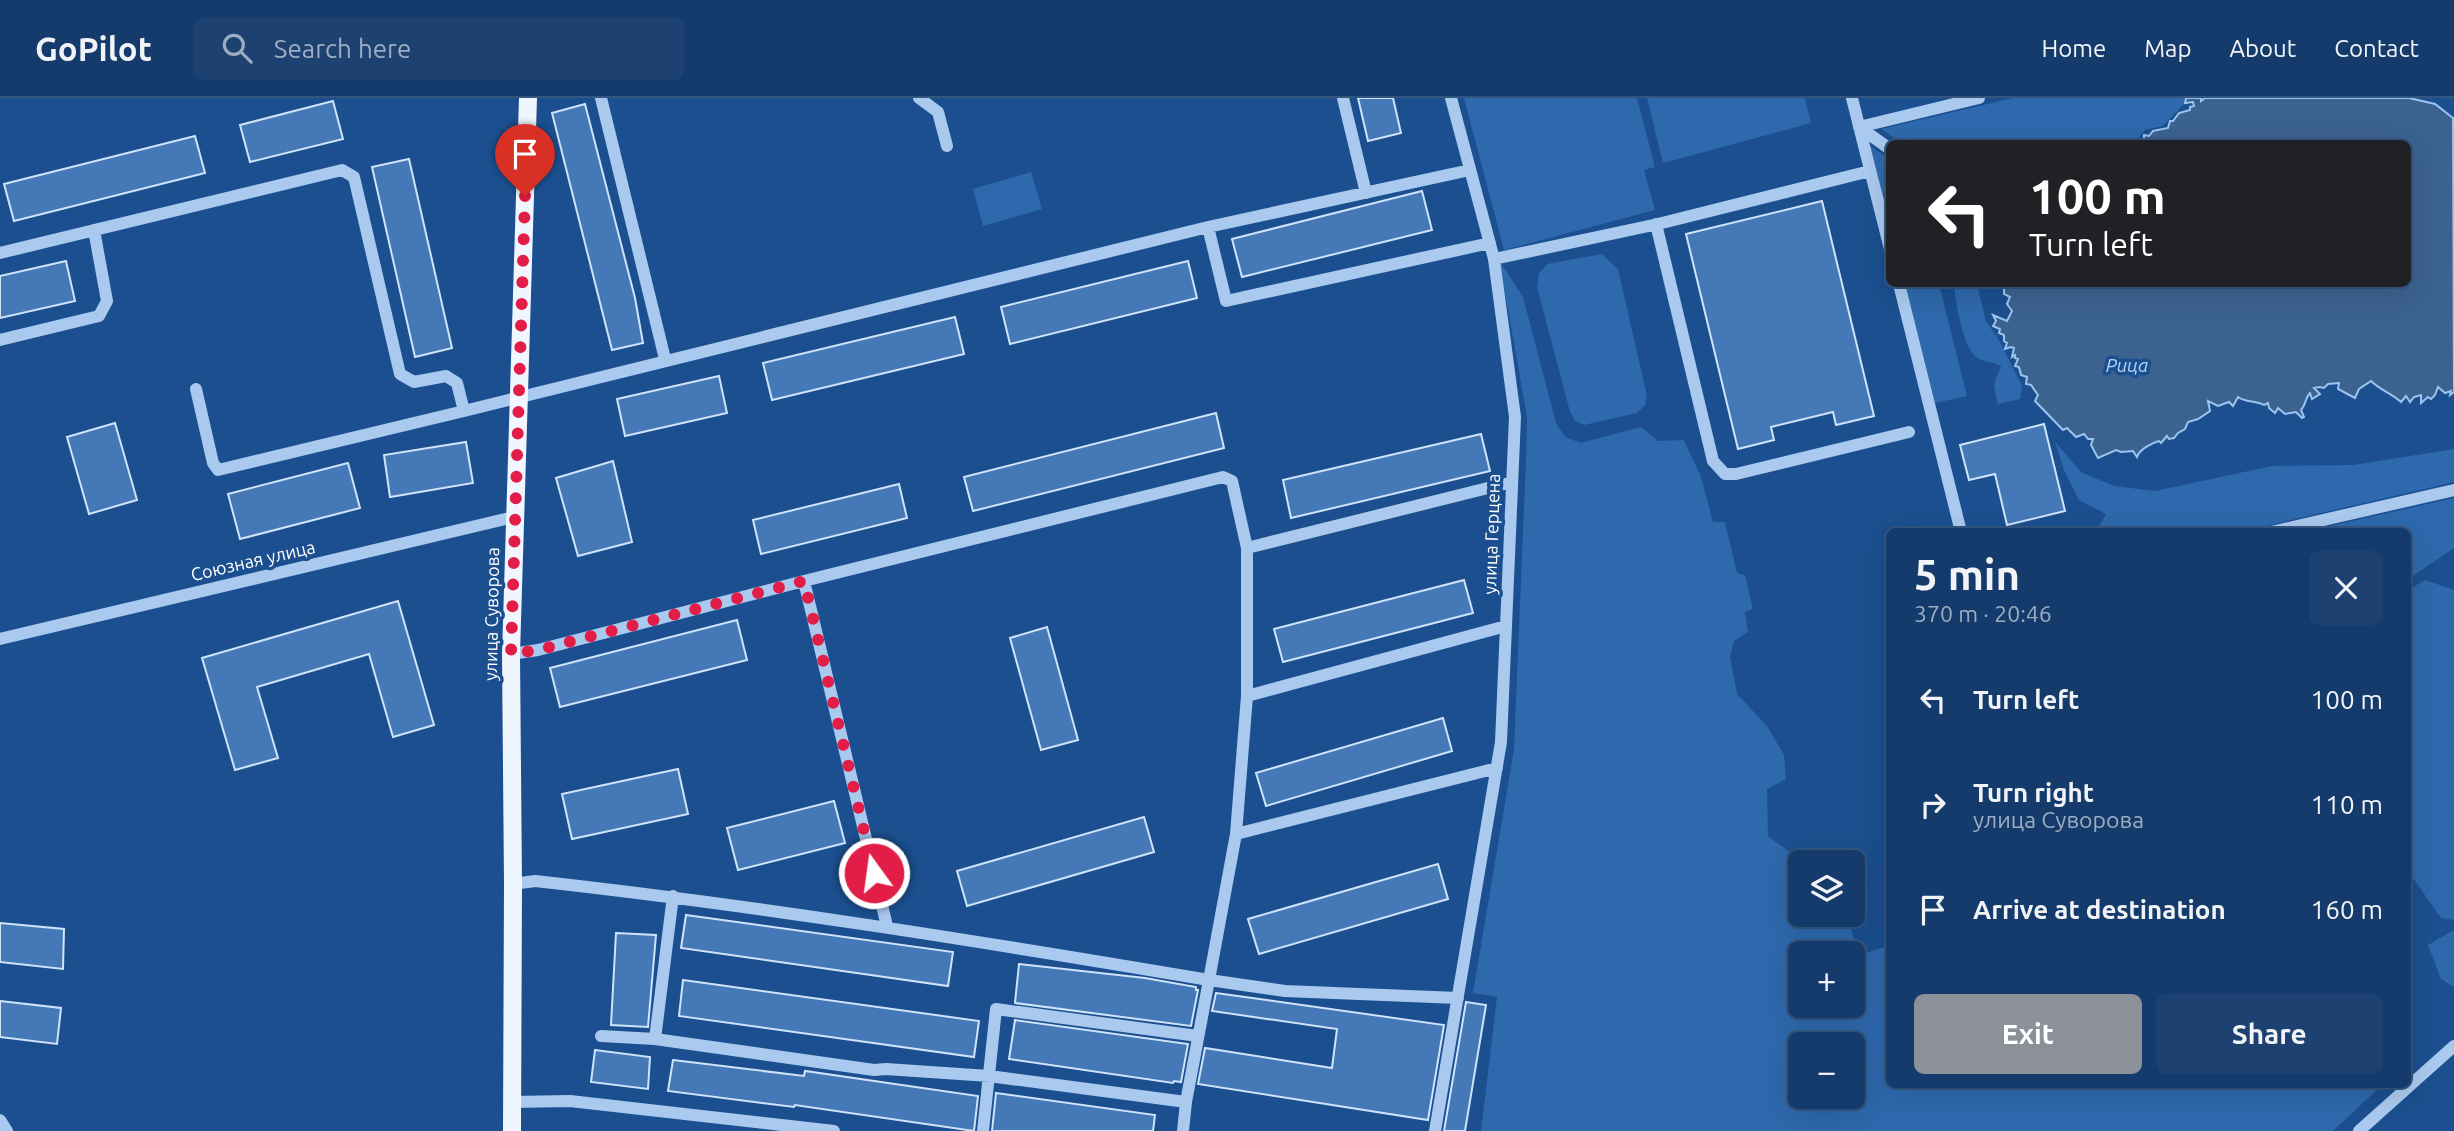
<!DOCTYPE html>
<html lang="en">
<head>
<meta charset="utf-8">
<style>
	body { margin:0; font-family:Ubuntu,sans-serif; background:#1d4271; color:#f1f3f6; height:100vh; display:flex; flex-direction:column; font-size:26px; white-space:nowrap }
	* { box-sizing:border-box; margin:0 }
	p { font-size:23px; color:#9dadc1 }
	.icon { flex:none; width:38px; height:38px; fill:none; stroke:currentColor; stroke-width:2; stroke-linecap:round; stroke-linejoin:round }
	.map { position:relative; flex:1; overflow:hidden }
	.side { position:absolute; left:1886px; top:430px; width:525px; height:560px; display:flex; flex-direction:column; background:#143b6b; border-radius:10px; box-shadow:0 7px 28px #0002,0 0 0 2px #33557e }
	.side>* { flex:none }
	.guide { position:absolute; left:1886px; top:42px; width:525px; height:147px; border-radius:10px; box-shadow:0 7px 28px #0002,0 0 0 2px #33557e; background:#202124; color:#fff; overflow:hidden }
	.tools { position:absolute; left:1788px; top:752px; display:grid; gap:14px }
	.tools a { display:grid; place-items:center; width:77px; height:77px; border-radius:10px; background:#143b6b; box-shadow:0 7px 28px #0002,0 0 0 2px #33557e; font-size:35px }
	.pin { position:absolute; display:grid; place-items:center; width:60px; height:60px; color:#fff; margin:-72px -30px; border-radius:50% 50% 50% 0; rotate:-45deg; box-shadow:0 0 7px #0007 }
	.pin .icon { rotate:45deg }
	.me { position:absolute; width:77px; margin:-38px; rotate:346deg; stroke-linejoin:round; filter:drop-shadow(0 0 5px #0008) }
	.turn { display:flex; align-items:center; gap:24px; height:147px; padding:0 28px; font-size:32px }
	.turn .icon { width:91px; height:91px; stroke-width:2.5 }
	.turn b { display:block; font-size:49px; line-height:60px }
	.round { display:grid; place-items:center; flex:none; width:74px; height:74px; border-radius:10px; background:#1d4271 }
	.overview { display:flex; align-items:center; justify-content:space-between; height:119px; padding:0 28px }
	h1 { font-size:42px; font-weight:700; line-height:52px }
	.cta { display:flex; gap:14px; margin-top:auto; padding:14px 28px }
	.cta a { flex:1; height:80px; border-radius:10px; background:#8c9099; color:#fff; font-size:28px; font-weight:700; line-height:80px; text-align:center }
	.cta a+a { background:#1d4271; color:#f1f3f6 }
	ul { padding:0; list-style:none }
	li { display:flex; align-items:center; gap:21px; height:105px; padding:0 28px }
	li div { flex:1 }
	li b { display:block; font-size:26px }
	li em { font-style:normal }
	header { display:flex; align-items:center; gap:42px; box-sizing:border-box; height:98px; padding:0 35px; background:#143b6b; border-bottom:2px solid #33557e }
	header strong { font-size:33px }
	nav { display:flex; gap:38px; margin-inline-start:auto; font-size:24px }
	.search { width:490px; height:63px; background:#1d4271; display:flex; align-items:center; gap:18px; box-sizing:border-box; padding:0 24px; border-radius:10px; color:#9dadc1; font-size:26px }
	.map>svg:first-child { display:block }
	.green { fill:#2e69ad; fill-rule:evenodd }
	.water { fill:#3c6290; stroke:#9cc4f0; stroke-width:2 }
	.building { fill:#4478b7; stroke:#cfe3fa; stroke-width:2 }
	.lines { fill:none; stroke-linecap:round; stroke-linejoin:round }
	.minor { stroke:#a9c9ee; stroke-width:12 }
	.major { stroke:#f0f6ff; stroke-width:18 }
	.route { stroke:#e11d48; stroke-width:12; stroke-dasharray:0 21.6 }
	.labels { text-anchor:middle; stroke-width:7; stroke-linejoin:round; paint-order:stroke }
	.street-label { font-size:18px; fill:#fff; stroke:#1b4f8f }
	.water-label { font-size:19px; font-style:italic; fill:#b5d3f5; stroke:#1b4f8f }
</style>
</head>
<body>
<header>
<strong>GoPilot</strong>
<div class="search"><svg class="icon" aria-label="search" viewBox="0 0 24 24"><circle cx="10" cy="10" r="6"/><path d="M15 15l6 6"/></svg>Search here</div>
<nav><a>Home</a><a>Map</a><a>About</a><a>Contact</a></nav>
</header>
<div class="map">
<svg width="2454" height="1033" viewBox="0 0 2454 1033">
	<rect width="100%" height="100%" fill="#1b4f8f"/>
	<!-- green -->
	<path class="green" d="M1464,0H1637L1655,69L1644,72L1655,112L1504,152Z
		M1647,0H1805L1811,25L1663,65Z
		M2013,0H2185L2184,6L2163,28L2145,32L2134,45H1902L1881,31Z
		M1870,48L1890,61V128Z
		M1031,74L1042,111L983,128L973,91Z
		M1602,156L1618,171L1647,298L1645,307L1637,315L1584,327L1575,323L1570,314L1537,189L1539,175L1547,166Z
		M1501,165L1523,199L1556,325L1565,339L1581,345L1641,329L1658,343L1684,342L1701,379L1713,424H1725L1737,475L1745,477L1753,511L1745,514L1748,534L1734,543L1730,559L1737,596L1767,628L1784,657L1786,681L1767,691L1768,738L1805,765H1801V817H1846L1860,857L1890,847V987H2382L2333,1033H1481L1497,899L1473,895L1514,651L1526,361L1527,319L1503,183ZM1801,856H1853V908H1801ZM1801,947H1853V999H1801Z
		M1905,186H1939L1967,298L1935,305Z
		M1954,186H1977L1986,223L2000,244L2022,288L2020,301L1997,306L1994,286L2001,268C1993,263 1983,265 1976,259C1963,248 1955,203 1954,186Z
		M2055,344L2081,374L2114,388L2155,393L2272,368L2354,367L2454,351V384L2240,434H2096L2106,416L2079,402L2064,372Z
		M2454,400V450L2410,480L2408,479V434H2303Z
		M2425,482L2454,492V822L2441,820L2408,773V492Z
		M2454,832V889L2441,881L2428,847Z"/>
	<!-- water -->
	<path class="water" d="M2186,0H2201V3L2205,0H2409L2435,6L2453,20L2454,294L2450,297L2451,293L2445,295L2438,289L2435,297L2431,301L2428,299L2421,305V297L2414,299L2410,304L2406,298L2401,304C2391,295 2380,292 2371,283L2359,291L2355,300L2338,291L2339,285L2328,286L2324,290L2319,289L2314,290L2320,296L2312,301L2310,295C2305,300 2306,307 2301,312L2304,319L2302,320L2296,314L2285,316L2278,310L2275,315L2269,310L2268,305L2264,307C2255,302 2246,305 2238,299L2233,308L2229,304L2218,308L2208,303L2210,313L2198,321L2188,324L2185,331L2178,335L2174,340L2169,341L2167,338L2161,345L2159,343C2151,345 2139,352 2137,359L2133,353L2121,354L2116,352L2098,360L2091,347L2093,341H2088L2084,336L2076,339L2067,330L2063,332L2035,303L2038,297L2031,287L2026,286L2027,279L2021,277L2019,269L2015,268L2018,261L2015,260V257L2012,259L2014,250L2011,249L2005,251L2007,245L2004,243V237L1999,235L2000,231L1993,228L1996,223L1993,217L2007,223L2012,213L2007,206L2010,199L2004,196V186H2408V46L2138,45L2144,42V37L2149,38L2153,33L2168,30L2170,23H2173L2179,15L2190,12V9L2194,8L2193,4L2185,5Z"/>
	<!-- building -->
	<path class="building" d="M1358,0H1393L1401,35L1368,43Z
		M333,3L343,41L250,64L240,27Z
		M585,6L635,200L643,245L612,252L552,15Z
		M195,38L205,75L14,123L4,86Z
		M409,61L452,250L415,259L372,69Z
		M1422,93L1432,132L1242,179L1232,141Z
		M1822,103L1874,318L1836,327L1833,314L1771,329L1774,342L1738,351L1686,136Z
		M66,163L75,203L0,220V178Z
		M1188,163L1197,200L1010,246L1001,209Z
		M955,219L964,256L772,302L763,265Z
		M719,278L727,315L625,338L617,301Z
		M1216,315L1224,350L973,413L964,379Z
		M115,325L137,402L89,416L67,339Z
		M2044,326L2065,413L2007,427L1995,376L1969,382L1960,347Z
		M1481,336L1490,373L1291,420L1283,382Z
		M466,344L473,385L390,399L384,357Z
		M613,363L632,444L578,458L556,380Z
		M348,365L360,410L240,441L228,396Z
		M899,386L907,420L761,456L753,422Z
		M1464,482L1473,515L1283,564L1274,531Z
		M398,503L434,627L393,639L369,556L257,589L278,660L235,672L202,560Z
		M737,522L747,562L560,609L550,570Z
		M1047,529L1078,642L1041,652L1010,540Z
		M1443,620L1452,653L1266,708L1256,675Z
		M678,671L688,716L572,741L562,696Z
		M834,703L845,745L738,772L727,730Z
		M1144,719L1154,754L967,808L957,773Z
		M1438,766L1448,801L1259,856L1248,821Z
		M686,817L953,854L948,888L681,850Z
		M0,825L64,831L63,871L0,864Z
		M616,835L656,837L648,929L611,927Z
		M1019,866L1145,880L1196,889V892H1198L1191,928L1015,905Z
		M683,882L979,923L974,959L679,918Z
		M1216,895L1444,927L1428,1022L1198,986L1205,950L1332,970L1337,931L1212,913Z
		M0,903L61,910L57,946L0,939Z
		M1466,904L1486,907L1465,1033H1444Z
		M1015,922L1188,946L1181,984L1174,983L1173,985L1009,961Z
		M595,952L650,959L648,991L591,984Z
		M673,962L804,978L805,973L978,998L974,1033L795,1007L794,1009L668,993Z
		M996,995L1155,1017L1153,1033H992Z"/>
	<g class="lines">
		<!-- minor -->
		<path class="minor" d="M601,0L665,261
			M919,0L938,14L947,48
			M1343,0L1366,95
			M1852,0L1890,151
			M1859,29L1979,0
			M1859,29L1890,51
			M1656,126L1713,363L1725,376H1736L1909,334
			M1208,129L1226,203L1490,145
			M0,155L342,72L354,79L400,276L414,284L446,278L457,285L464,313L218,372L213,365L196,291
			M1494,161L1658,126L1870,73
			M1899,186L1961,434
			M0,242L99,218L107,203L94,132
			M464,313L1208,129L1470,72
			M2271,434L2454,392
			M1247,450L1512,384
			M804,483L887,828
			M0,541L514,419
			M511,556L538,552L804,483L1223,379L1232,383L1247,450V598L1236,736L1209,882C984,844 761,808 535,783L513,786
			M1247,598L1506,528
			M1236,736L1497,670
			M601,938L655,941L673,798
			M655,941L874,972L886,971L989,978L1186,1004
			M512,1004L570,1003L834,1033
			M0,1022L7,1033
			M983,1033L996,911L1198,938
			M1183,1033L1186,1004L1209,882L1285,893L1458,900
			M1435,1033L1501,644L1515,319L1494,161L1451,0
			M2359,1033L2454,948"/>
		<!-- major -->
		<path class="major" d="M512,1033L513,786L511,556L528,0"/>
	</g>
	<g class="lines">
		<!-- route -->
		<path class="route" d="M525,98L511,556L538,552L804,483L874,775"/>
	</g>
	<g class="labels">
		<!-- street labels -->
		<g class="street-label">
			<text transform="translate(1492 436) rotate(-88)" y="6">улица Герцена</text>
			<text transform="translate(253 463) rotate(-13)" y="6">Союзная улица</text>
			<text transform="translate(492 516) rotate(-89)" y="6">улица Суворова</text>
		</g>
		<!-- water labels -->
		<g class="water-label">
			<text x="2127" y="274">Рица</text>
		</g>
	</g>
</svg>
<div class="tools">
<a><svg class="icon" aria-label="layers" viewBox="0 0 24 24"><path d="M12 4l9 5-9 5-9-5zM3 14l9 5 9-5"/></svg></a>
<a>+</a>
<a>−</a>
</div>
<div class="pin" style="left:525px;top:98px;background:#d93025"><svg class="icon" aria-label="arrive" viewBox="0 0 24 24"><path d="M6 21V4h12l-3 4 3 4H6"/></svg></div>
<svg class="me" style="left:874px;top:775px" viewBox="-20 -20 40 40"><circle r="17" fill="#e11d48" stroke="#fff" stroke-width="3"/><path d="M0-11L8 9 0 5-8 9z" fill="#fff"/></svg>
<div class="guide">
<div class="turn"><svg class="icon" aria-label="left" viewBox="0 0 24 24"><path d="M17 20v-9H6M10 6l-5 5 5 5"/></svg><div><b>100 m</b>Turn left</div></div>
</div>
<section class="side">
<div class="overview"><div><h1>5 min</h1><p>370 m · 20:46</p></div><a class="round"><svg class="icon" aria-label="close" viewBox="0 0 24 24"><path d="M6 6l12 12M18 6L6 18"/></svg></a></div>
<ul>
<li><svg class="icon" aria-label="left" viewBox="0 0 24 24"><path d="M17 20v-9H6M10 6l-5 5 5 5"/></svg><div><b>Turn left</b></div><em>100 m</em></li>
<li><svg class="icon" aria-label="right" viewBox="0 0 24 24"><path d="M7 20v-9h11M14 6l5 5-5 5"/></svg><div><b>Turn right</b><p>улица Суворова</p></div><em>110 m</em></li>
<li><svg class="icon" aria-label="arrive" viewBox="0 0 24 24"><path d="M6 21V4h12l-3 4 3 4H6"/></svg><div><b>Arrive at destination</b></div><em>160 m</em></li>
</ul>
<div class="cta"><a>Exit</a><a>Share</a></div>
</section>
</div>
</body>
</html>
